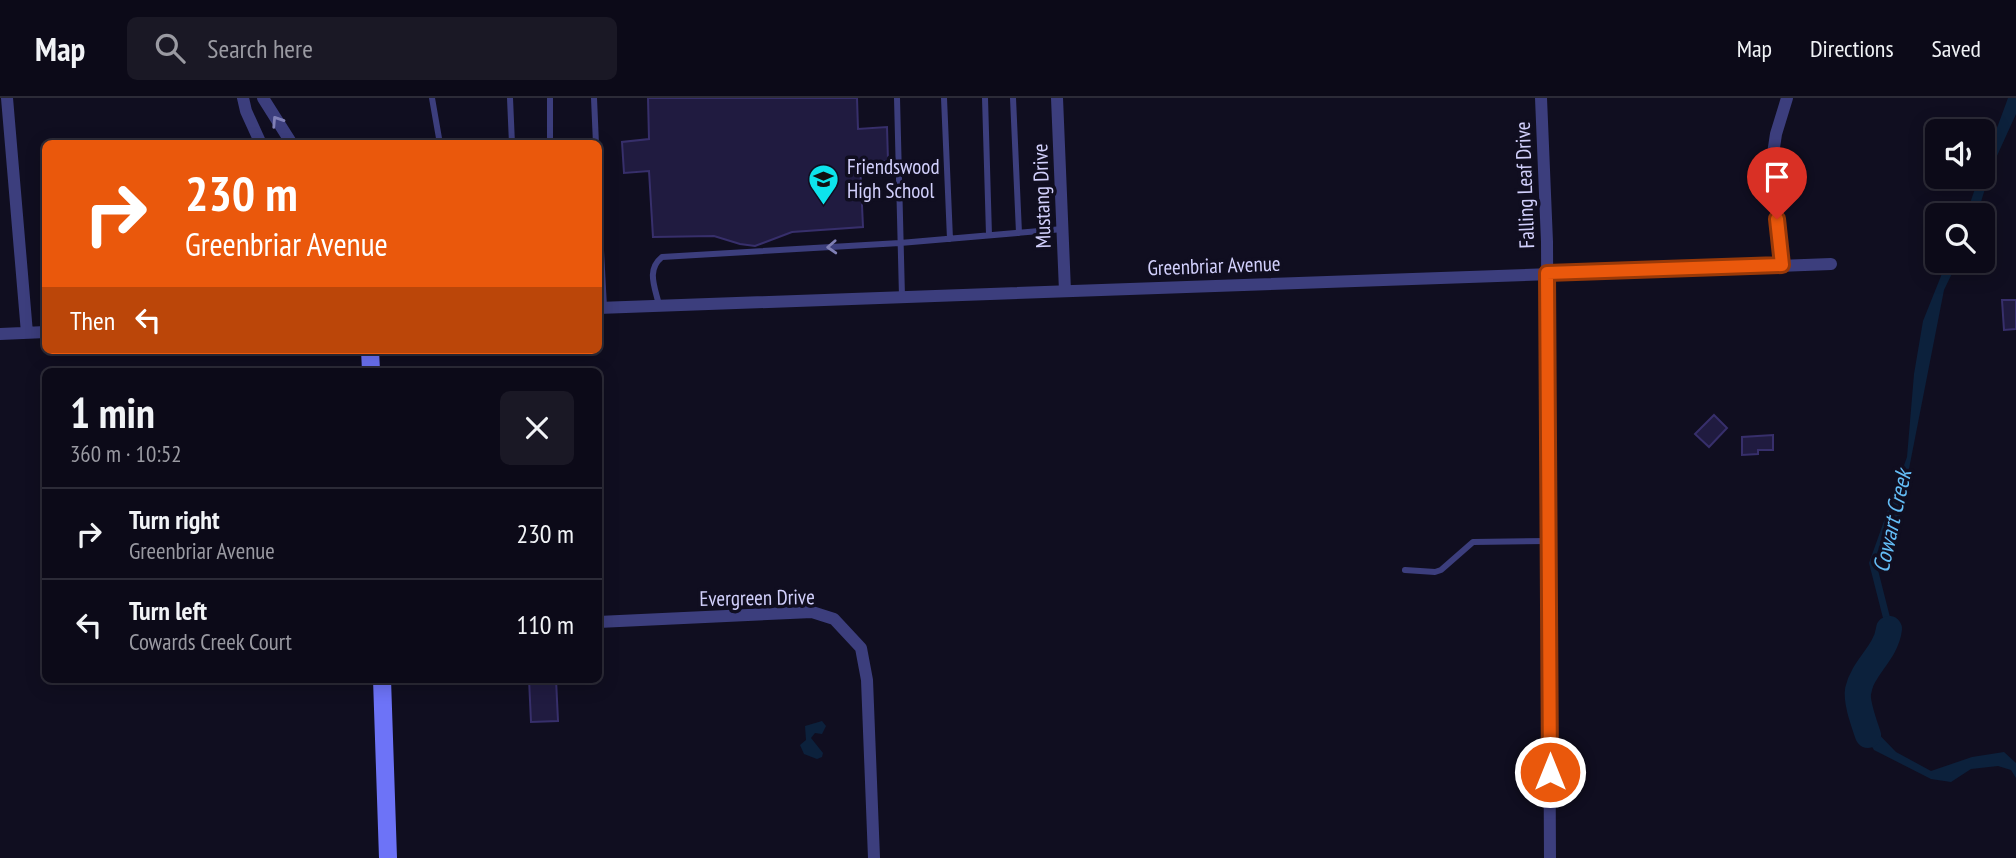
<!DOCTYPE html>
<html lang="en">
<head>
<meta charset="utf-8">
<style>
	body { margin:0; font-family:"PT Sans Narrow",sans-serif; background:#1a1825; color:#f1f3f6; height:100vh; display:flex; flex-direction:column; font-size:26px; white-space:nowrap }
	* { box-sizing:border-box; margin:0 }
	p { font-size:23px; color:#9a9aa2 }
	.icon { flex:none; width:38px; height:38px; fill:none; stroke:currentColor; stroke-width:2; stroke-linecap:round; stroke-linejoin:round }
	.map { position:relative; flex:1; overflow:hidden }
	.drawer { position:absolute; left:42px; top:270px; width:560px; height:315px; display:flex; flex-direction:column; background:#0c0a18; border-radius:10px; box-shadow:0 4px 18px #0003,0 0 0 2px #2c2b37 }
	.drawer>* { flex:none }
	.top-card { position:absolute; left:42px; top:42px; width:560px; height:214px; border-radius:10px; box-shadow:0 4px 18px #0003,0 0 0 2px #2c2b37; background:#ea580c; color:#fff; overflow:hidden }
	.buttons { position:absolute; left:1925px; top:21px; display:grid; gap:14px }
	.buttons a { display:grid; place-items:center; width:70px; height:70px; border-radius:10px; background:#0c0a18; box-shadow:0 4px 18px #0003,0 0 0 2px #2c2b37; font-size:35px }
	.pin { position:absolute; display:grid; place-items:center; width:60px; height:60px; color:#fff; margin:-72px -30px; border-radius:50% 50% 50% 0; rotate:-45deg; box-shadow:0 0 7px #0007 }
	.pin .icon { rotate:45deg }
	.me { position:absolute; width:77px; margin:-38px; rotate:0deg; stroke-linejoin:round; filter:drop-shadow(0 0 5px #0008) }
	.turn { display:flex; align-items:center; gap:24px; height:147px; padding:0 28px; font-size:32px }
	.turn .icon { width:91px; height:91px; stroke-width:2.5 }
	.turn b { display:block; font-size:49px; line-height:60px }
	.then { display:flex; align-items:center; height:66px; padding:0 28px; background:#0003; gap:14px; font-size:26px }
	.round { display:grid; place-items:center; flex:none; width:74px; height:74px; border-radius:10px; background:#1a1825 }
	.head { display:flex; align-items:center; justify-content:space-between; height:119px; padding:0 28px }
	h1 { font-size:42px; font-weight:700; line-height:52px }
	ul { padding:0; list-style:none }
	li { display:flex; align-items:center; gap:21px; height:91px; padding:0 28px; border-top:2px solid #2c2b37 }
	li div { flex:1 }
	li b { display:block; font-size:26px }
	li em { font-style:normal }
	header { display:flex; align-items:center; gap:42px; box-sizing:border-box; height:98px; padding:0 35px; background:#0c0a18; border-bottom:2px solid #2c2b37 }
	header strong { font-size:33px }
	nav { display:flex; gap:38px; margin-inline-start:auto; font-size:24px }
	.search { width:490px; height:63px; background:#1a1825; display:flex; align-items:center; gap:18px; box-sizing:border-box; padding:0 24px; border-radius:10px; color:#9a9aa2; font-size:26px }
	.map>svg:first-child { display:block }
	.water { fill:#0c213c }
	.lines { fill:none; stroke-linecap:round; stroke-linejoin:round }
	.river { stroke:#0c213c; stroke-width:26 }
	.building { fill:#201b40; stroke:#372f6b; stroke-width:2 }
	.lane { stroke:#3c3e7d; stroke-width:6 }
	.street { stroke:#3c3e7d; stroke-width:12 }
	.secondary { stroke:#6d73f7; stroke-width:18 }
	.oneway { stroke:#8080b6 }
	.route-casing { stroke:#983908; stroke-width:18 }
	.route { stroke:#ea580c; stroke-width:12 }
	.labels { text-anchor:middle; stroke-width:7; stroke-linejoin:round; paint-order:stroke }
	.poi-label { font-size:21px; fill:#d2d0fc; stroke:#100e20; text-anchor:start }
	.street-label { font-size:21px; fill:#d2d0fc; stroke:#100e20 }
	.water-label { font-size:23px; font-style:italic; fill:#64bdf6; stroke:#100e20 }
</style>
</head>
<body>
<header>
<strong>Map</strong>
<div class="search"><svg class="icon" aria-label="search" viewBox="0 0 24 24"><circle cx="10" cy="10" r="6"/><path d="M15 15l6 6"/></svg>Search here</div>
<nav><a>Map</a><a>Directions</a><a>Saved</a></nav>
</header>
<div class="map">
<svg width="2016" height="760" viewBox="0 0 2016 760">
	<rect width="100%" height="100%" fill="#100e20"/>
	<!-- water -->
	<path class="water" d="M2008,0H2016V16L1991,71L1977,117H1966L1979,79H1983V68Z
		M1947,163H1958L1944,192L1898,427L1878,472L1894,535L1876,575L1865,622L1896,654L1931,673L1972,659L2004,654L2016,665V680L2011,672L1998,668L1971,671L1951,684L1931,681L1874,652L1861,631L1859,605L1874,565L1884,524L1869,465L1907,359L1914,276L1923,223Z
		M822,623L826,628L822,636L815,635L811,640L823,655L822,659L817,661L804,656L800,647L806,642L805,628Z"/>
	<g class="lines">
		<!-- river -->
		<path class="river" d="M1868,637C1864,625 1856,604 1858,592C1863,569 1886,555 1889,531"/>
	</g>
	<!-- building -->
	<path class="building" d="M648,0H857L858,31L887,29L888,63L860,65L863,129L792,134L755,148L740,146L714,138L653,139L649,73L624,75L622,44L649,41Z
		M2002,202H2016V231L2004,232Z
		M1714,317L1727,330L1709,349L1695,336Z
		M1773,337V352H1758V356L1742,357V339Z
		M529,581H556L558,623L531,624Z"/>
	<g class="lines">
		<!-- lane -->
		<path class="lane" d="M432,0L440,46
			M510,0L512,46
			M550,0V46
			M594,0L596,46
			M897,0L902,199
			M944,0L950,141
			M985,0L989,137
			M1013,0L1019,135
			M598,96L604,209
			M659,207C655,189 646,172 662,159L900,145L1063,131
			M1405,472L1435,474L1441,472L1473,444L1548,443"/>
		<!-- street -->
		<path class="street" d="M7,0L27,235
			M243,0L246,13L261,46
			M263,0L292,46
			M1057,0L1065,193
			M1541,0L1547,144L1550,760
			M1782,167L1773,56L1776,36L1787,0
			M598,210L1831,166
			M0,236L46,234
			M598,524L812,514L834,521L861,550L867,582L874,760"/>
		<!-- secondary -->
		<path class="secondary" d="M370,252L371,273
			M382,581L388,760"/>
	</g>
	<!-- one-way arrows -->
	<defs><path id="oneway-chevron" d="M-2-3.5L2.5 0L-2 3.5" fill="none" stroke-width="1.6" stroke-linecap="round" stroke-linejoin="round" transform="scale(1.75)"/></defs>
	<g class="oneway">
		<use href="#oneway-chevron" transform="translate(277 23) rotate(-123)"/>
		<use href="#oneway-chevron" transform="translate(832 149) rotate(177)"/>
	</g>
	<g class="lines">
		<defs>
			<path id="route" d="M1550,674L1547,175L1782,167L1777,121"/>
		</defs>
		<!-- route casing -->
		<use href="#route" class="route-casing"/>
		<!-- route -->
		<use href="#route" class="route"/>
	</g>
	<!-- icons -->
	<defs>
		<symbol id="school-pin" viewBox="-11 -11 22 30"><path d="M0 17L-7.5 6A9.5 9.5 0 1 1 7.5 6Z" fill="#0de4ec" stroke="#100e20"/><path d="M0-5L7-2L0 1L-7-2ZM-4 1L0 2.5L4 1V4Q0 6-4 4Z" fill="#111"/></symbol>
	</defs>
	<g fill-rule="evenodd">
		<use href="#school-pin" x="806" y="64" width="35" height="47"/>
	</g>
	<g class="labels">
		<!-- poi labels -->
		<g class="poi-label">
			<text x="847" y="76">Friendswood<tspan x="847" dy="24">High School</tspan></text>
		</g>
		<!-- street labels -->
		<g class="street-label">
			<text transform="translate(1525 87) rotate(-92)" y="7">Falling Leaf Drive</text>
			<text transform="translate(1042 98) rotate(-92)" y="7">Mustang Drive</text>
			<text transform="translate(1214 168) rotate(-2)" y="7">Greenbriar Avenue</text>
			<text transform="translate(757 500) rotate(-1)" y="7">Evergreen Drive</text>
		</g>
		<!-- water labels -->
		<g class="water-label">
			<text transform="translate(1892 423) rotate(-77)" y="8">Cowart Creek</text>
		</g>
	</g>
</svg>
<div class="buttons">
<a><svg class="icon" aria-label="sound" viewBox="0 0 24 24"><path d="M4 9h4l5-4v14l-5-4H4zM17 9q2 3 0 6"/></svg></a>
<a><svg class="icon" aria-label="search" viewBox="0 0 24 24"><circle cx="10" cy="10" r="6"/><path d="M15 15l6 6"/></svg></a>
</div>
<div class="pin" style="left:1777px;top:121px;background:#d93025"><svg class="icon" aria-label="arrive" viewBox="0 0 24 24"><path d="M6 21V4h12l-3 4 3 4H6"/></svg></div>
<svg class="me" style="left:1550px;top:674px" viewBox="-20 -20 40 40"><circle r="17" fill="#ea580c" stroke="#fff" stroke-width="3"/><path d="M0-11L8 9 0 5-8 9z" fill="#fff"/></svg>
<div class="top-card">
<div class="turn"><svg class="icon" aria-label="right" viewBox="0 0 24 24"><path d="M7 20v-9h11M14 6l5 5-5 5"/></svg><div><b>230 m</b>Greenbriar Avenue</div></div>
<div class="then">Then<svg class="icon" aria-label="left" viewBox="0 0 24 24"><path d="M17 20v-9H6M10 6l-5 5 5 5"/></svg></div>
</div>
<section class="drawer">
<div class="head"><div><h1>1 min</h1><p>360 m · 10:52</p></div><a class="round"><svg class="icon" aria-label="close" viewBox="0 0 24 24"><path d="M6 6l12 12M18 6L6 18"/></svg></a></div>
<ul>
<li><svg class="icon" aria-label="right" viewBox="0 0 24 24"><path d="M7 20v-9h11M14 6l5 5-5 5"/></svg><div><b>Turn right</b><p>Greenbriar Avenue</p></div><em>230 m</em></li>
<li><svg class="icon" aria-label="left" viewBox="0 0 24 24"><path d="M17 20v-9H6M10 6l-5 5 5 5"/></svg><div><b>Turn left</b><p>Cowards Creek Court</p></div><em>110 m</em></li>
</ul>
</section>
</div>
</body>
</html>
